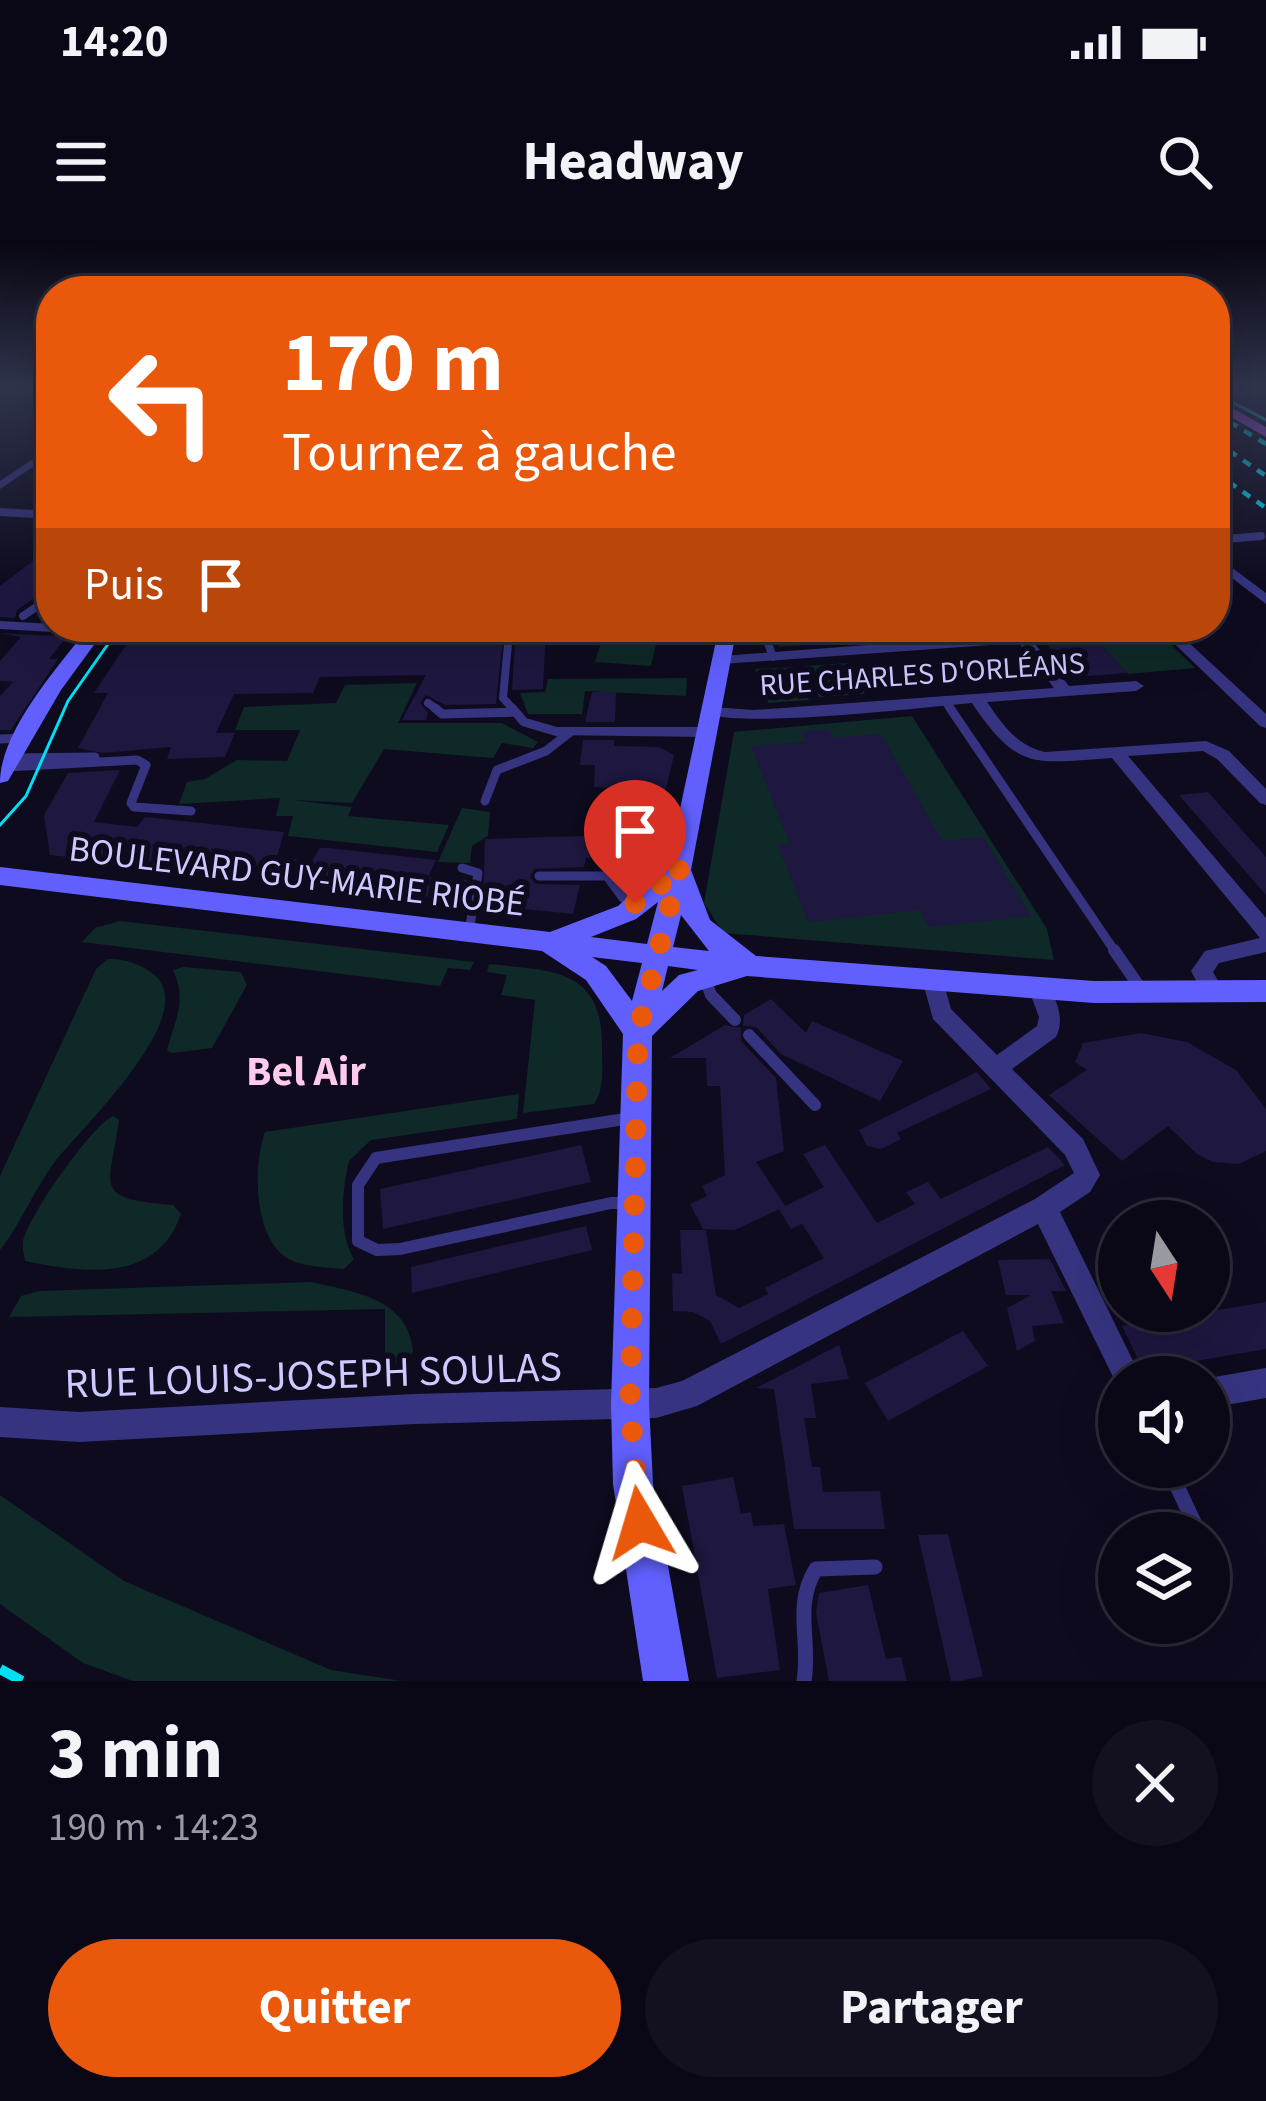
<!DOCTYPE html>
<html lang="fr">
<head>
<meta charset="utf-8">
<style>
	body { margin:0; font-family:"Source Sans 3",sans-serif; background:#131120; color:#f1f3f6; height:100vh; display:flex; flex-direction:column; font-size:45px; white-space:nowrap }
	* { box-sizing:border-box; margin:0 }
	p { font-size:39px; color:#999aa1 }
	.icon { flex:none; width:66px; height:66px; fill:none; stroke:currentColor; stroke-width:2; stroke-linecap:round; stroke-linejoin:round }
	.map { position:relative; height:1441px; overflow:hidden }
	.side { display:flex; flex-direction:column; background:#0a0817; flex:1 }
	.side>* { flex:none }
	.top-card { position:absolute; left:36px; top:36px; width:1194px; height:366px; border-radius:48px; box-shadow:0 12px 48px #0002,0 0 0 3px #2a2936; background:#ea580c; color:#fff; overflow:hidden }
	.needle { width:78px; rotate:168deg }
	.controls { position:absolute; left:1098px; top:960px; display:grid; gap:24px }
	.controls a { display:grid; place-items:center; width:132px; height:132px; border-radius:50%; background:#0a0817; box-shadow:0 12px 48px #0002,0 0 0 3px #2a2936; font-size:60px }
	.pin { position:absolute; display:grid; place-items:center; width:102px; height:102px; color:#fff; margin:-123px -51px; border-radius:50% 50% 50% 0; rotate:-45deg; box-shadow:0 0 12px #0007 }
	.pin .icon { rotate:45deg }
	.me { position:absolute; width:132px; margin:-66px; rotate:353deg; stroke-linejoin:round; filter:drop-shadow(0 0 9px #0008) }
	.turn { display:flex; align-items:center; gap:42px; height:252px; padding:0 48px; font-size:54px }
	.turn .icon { width:156px; height:156px; stroke-width:2.5 }
	.turn b { display:block; font-size:84px; line-height:102px }
	.then { display:flex; align-items:center; height:114px; padding:0 48px; background:#0003; gap:24px; font-size:45px }
	.round { display:grid; place-items:center; flex:none; width:126px; height:126px; border-radius:63px; background:#131120 }
	.summary { display:flex; align-items:center; justify-content:space-between; height:204px; padding:0 48px }
	h1 { font-size:72px; font-weight:700; line-height:90px }
	.primary-button { display:flex; gap:24px; margin-top:auto; padding:24px 48px }
	.primary-button a { flex:1; height:138px; border-radius:72px; background:#ea580c; color:#fff; font-size:48px; font-weight:700; line-height:138px; text-align:center }
	.primary-button a+a { background:#131120; color:#f1f3f6 }
	.status { display:flex; justify-content:space-between; align-items:center; height:84px; padding:0 60px; background:#0a0817; direction:ltr }
	.status svg { height:33px; fill:currentColor }
	header { display:flex; justify-content:space-between; align-items:center; height:156px; padding:0 48px; background:#0a0817; font-size:54px; font-weight:700 }
	.map>svg:first-child { display:block }
	.green { fill:#0e2927 }
	.building { fill:#1e1740 }
	.lines { fill:none; stroke-linecap:round; stroke-linejoin:round }
	.lane-far3 { stroke:#363480; stroke-width:8 }
	.lane-far2 { stroke:#363480; stroke-width:9 }
	.lane-far1 { stroke:#363480; stroke-width:12 }
	.lane { stroke:#363480; stroke-width:15 }
	.street { fill:#363480; fill-rule:evenodd }
	.secondary { fill:#6160ff; fill-rule:evenodd }
	.primary { fill:#ba50ff; fill-rule:evenodd }
	.tram { stroke:#00e0f4; stroke-width:3 }
	.rail-far1 { stroke:#00e0f4; stroke-width:4.5; stroke-dasharray:9 8; stroke-linecap:butt }
	.rail { stroke:#00e0f4; stroke-width:10; stroke-dasharray:27 22; stroke-linecap:butt }
	.route { stroke:#ea580c; stroke-width:21; stroke-dasharray:0 37.8 }
	.labels { text-anchor:middle; stroke-width:12; stroke-linejoin:round; paint-order:stroke }
	.far-street-label { font-size:30px; fill:#cec9ff; stroke:#0e0b1f }
	.street-label { font-size:36px; fill:#cec9ff; stroke:#0e0b1f }
	.quarter-label { font-size:42px; font-weight:bold; fill:#ffcbed; stroke:#0e0b1f }
	.near-street-label { font-size:42px; fill:#cec9ff; stroke:#0e0b1f }
</style>
</head>
<body>
<div class="status"><b>14:20</b><svg viewBox="0 0 49 12"><path d="M0 12V9h3v3zM5 12V6h3v6zM10 12V3h3v9zM15 12V0h3v12zM26 1h20v11H26zM47 4h2v5h-2z"/></svg></div>
<header><svg class="icon" aria-label="menu" viewBox="0 0 24 24"><path d="M4 6h16M4 12h16M4 18h16"/></svg>Headway<svg class="icon" aria-label="search" viewBox="0 0 24 24"><circle cx="10" cy="10" r="6"/><path d="M15 15l6 6"/></svg></header>
<div class="map">
<svg width="1266" height="1441" viewBox="0 0 1266 1441">
	<rect width="100%" height="100%" fill="#0e0b1f"/>
	<!-- green -->
	<path class="green" d="M606,387H660L651,426L595,422Z
		M1084,387H1153L1195,428L1128,434Z
		M849,423L865,454L819,457L804,426Z
		M794,427L809,460L768,463L755,429Z
		M687,438L686,456L585,451L582,474H528L520,453L545,452L548,439Z
		M417,443L398,483H502L538,502L533,508L502,503L493,518L384,509L352,563L292,560L352,567L348,576L449,585L437,612L288,596L293,576H276L280,558L179,564L187,542L205,539L237,520L287,521L300,490H235L244,467L336,463L345,445Z
		M912,476L1047,689L1054,720L723,693L704,663L734,492Z
		M462,568L490,572L488,596L472,606L470,623L438,622Z
		M120,681L474,722L470,730L448,728L440,746L82,702L95,688Z
		M108,719C124,719 139,723 152,733C206,771 80,889 54,923C34,950 20,985 0,1010V936L96,729Z
		M489,724C552,731 603,727 602,808C602,826 605,849 594,864L523,873L535,760L501,755L507,735L487,732Z
		M183,727L241,732L247,745L212,808L172,813L167,811C174,780 188,763 173,730Z
		M519,854L517,879L371,900L349,921C342,951 338,992 354,1019L344,1029C327,1027 301,1027 287,1018C253,996 253,925 265,892Z
		M113,876L119,880C110,948 90,958 173,965L181,974C157,1044 83,1033 25,1021C24,1015 22,1008 23,1002C27,978 92,885 113,876Z
		M311,1042C355,1052 408,1058 413,1111L400,1135L385,1139V1069L9,1077L21,1056L39,1051Z
		M0,1255L124,1341L331,1430L402,1441H133L83,1423L0,1364Z"/>
	<!-- building -->
	<path class="building" d="M51,307V340L35,352L42,353L17,370L15,378L0,377V346Z
		M61,387H67L69,394L49,419H58L11,490H0V456L13,442L0,441V421L21,397L0,393L54,396Z
		M138,387H504L496,464L445,465L426,455L420,463L428,473L426,480H402L426,435L320,437L313,453L234,454L216,493H235L225,517L167,519L171,507L103,513L78,508L108,453H94Z
		M546,387L543,449L512,450L516,388Z
		M791,387H824L833,403L779,407L772,391Z
		M1032,387H1084L1127,433L1075,437Z
		M592,452H616L615,482H585Z
		M829,489L834,498L881,494L942,601L983,597L1031,676L929,687L920,670L808,682L778,605L790,604L751,506L806,502L801,492Z
		M583,500H614V506L659,507L674,515L655,595H624L625,617L586,618L584,627L534,629L530,637L536,644L580,645L573,674L483,665L485,599L620,595L634,549L594,547L595,525H580Z
		M120,530L94,582L137,587L145,577L284,592L277,617L312,621L320,608H329L436,620L422,650L344,636L340,641L311,639L308,644L50,615L44,575L68,533Z
		M1208,552L1266,617V655L1179,555Z
		M429,637L468,640L465,661L420,656Z
		M771,759L806,793L812,781L903,821L880,861L781,814L756,787L743,786L744,775Z
		M725,785L741,788V801L776,838L784,911L756,922L785,966L824,947L803,914L825,905L877,983L915,964L906,952L928,942L941,959L1048,907L1065,925L721,1104L710,1081L693,1072L673,1071L672,1033L682,1034L680,990H706L716,1055L739,1068L768,1054L765,1048L824,1018L802,984L791,989L779,969L782,968L735,990L703,989L690,964L707,956L702,946L725,935L720,846H707L706,818H670Z
		M1141,793L1187,802L1236,830L1266,869V911L1239,924L1213,922L1197,914L1168,886L1122,921L1049,855L1087,830L1075,822L1083,803Z
		M977,832L991,849L897,893L901,899L881,909L867,906L859,890Z
		M581,905L591,942L383,989L380,949Z
		M586,986L592,1010L412,1053L411,1027Z
		M1050,1019L1066,1051H1051L1064,1083L1032,1086L1035,1101L1017,1111L1007,1068L1031,1055H1006L998,1020Z
		M1266,1062V1109L1143,1130L1122,1086Z
		M963,1091L988,1126L888,1181L865,1143Z
		M839,1105L849,1139L811,1144L816,1178H804L812,1227H820L823,1252L880,1251L885,1289H794L774,1149L756,1148Z
		M733,1237L741,1274L751,1272L753,1286L784,1284L796,1345L768,1349L780,1430L717,1438L682,1246Z
		M948,1294L983,1436L960,1441H951L918,1295Z
		M868,1345L886,1419L901,1417L907,1441H829L816,1373L819,1353Z"/>
	<g class="lines">
		<!-- lane-far3 -->
		<path class="lane-far3" d="M1215,300L1261,296
			M23,376L51,357
			M0,385L53,388
			M75,389L96,390
			M763,389L773,417
			M509,393L503,458L515,471
			M944,460L952,471
			M428,463L439,471"/>
		<!-- lane-far2 -->
		<path class="lane-far2" d="M435,468L442,474L515,472
			M512,468L524,482L558,492
			M950,468L1116,713
			M0,499L23,498
			M12,518L95,517
			M6,527L137,520L146,525L131,563L134,567L191,571
			M485,561L497,530L546,511L569,493
			M462,628L478,633L469,693
			M539,636H607L623,658L639,666"/>
		<!-- lane-far1 -->
		<path class="lane-far1" d="M1114,710L1141,749
			M704,736L711,755L735,780
			M749,795L815,865
			M631,878L376,918L358,945V1001L377,1010L400,1009L611,963H631"/>
		<!-- lane -->
		<path class="lane" d="M1168,1227L1199,1293
			M804,1441C811,1402 793,1365 816,1329L875,1327"/>
		<!-- street -->
		<path class="street" d="M51,207V215L0,249V241Z
			M0,268L51,271V279L0,276Z
			M1215,315L1266,353V364L1215,325Z
			M1007,387H1021L1069,446L1136,441L1144,446L1136,451L987,462C1003,485 1016,505 1045,512L1206,501L1229,511L1266,549V565L1260,563L1217,519L1203,511L1128,516L1266,678V712L1219,723L1213,732L1224,751L1221,757H1205L1191,731L1205,711L1260,698L1112,518C1035,523 1018,532 972,463C926,467 733,490 704,472L712,467L754,470L1054,448L1019,403L722,424L715,420L722,416L1012,394Z
			M1157,387H1172L1266,474V488L1260,486Z
			M558,487H707L715,492L707,497L552,495V489Z
			M934,735L942,737L951,769L997,815L1037,786L1039,777L1029,750L1032,744H1048C1057,762 1065,779 1056,797L1012,829L1083,899L1100,935L1090,952L1060,972L1141,1137H1119V1149L1038,984L697,1166L656,1178L414,1184L79,1202L0,1197V1167L79,1172L414,1154L656,1148L682,1141L1035,959L1074,933L1065,915L933,779L923,743L926,737Z
			M1266,1128V1158L1209,1168V1138Z"/>
		<!-- secondary -->
		<path class="secondary" d="M89,387H107L61,450L8,541L0,543C0,491 57,428 89,387Z
			M719,387H737L691,630L710,680L756,716L1094,741L1266,740V762L1094,763L747,736L698,751L652,796L649,1164L653,1244L689,1441H643L613,1244L611,1164L623,794L586,740L542,711L0,645V627L550,692L618,666L669,620ZM658,662L647,704L591,697L636,679ZM681,675L709,711L673,707ZM592,717L642,723L632,761L606,726ZM668,726L698,730L679,735L662,751Z"/>
		<!-- primary -->
		<path class="primary" d="M1215,158L1266,187V197L1215,168Z"/>
		<!-- tram -->
		<path class="tram" d="M1215,153L1266,180
			M0,585L26,556L68,461L120,387"/>
		<!-- rail-far1 -->
		<path class="rail-far1" d="M1215,173L1266,204
			M1215,201L1266,236
			M1215,232L1266,268"/>
		<!-- rail -->
		<path class="rail" d="M0,1429L22,1441"/>
	</g>
	<!-- sky -->
	<linearGradient id="sky" x2="0" y2="1"><stop stop-color="#080611"/><stop offset="0.42" stop-color="#30344d"/><stop offset="1" stop-color="#30344d" stop-opacity="0"/></linearGradient>
	<rect width="1266" height="347" fill="url(#sky)"/>
	<g class="lines">
		<!-- route -->
		<path class="route" d="M635,663L641,667L681,622L638,792L630,1164L640,1283"/>
	</g>
	<g class="labels">
		<!-- far-street labels -->
		<g class="far-street-label">
			<text transform="translate(922 434) rotate(-4)" y="10">RUE CHARLES D'ORLÉANS</text>
		</g>
		<!-- street labels -->
		<g class="street-label">
			<text transform="translate(297 635) rotate(7)" y="13">BOULEVARD GUY-MARIE RIOBÉ</text>
		</g>
		<!-- quarter labels -->
		<g class="quarter-label">
			<text x="306" y="845">Bel Air</text>
		</g>
		<!-- near-street labels -->
		<g class="near-street-label">
			<text transform="translate(313 1134) rotate(-2)" y="15">RUE LOUIS-JOSEPH SOULAS</text>
		</g>
	</g>
</svg>
<div class="controls">
<a><svg class="needle" viewBox="-14 -14 28 28"><path d="M0-13l5 13h-10z" fill="#e53935"/><path d="M0 13l5-13h-10z" fill="#999aa1"/></svg></a>
<a><svg class="icon" aria-label="sound" viewBox="0 0 24 24"><path d="M4 9h4l5-4v14l-5-4H4zM17 9q2 3 0 6"/></svg></a>
<a><svg class="icon" aria-label="layers" viewBox="0 0 24 24"><path d="M12 4l9 5-9 5-9-5zM3 14l9 5 9-5"/></svg></a>
</div>
<div class="pin" style="left:635px;top:663px;background:#d93025"><svg class="icon" aria-label="arrive" viewBox="0 0 24 24"><path d="M6 21V4h12l-3 4 3 4H6"/></svg></div>
<svg class="me" style="left:640px;top:1283px" viewBox="-20 -20 40 40"><path d="M0-17L14 15 0 8-14 15z" fill="#ea580c" stroke="#fff" stroke-width="4"/></svg>
<div class="top-card">
<div class="turn"><svg class="icon" aria-label="left" viewBox="0 0 24 24"><path d="M17 20v-9H6M10 6l-5 5 5 5"/></svg><div><b>170 m</b>Tournez à gauche</div></div>
<div class="then">Puis<svg class="icon" aria-label="arrive" viewBox="0 0 24 24"><path d="M6 21V4h12l-3 4 3 4H6"/></svg></div>
</div>
</div>
<section class="side">
<div class="summary"><div><h1>3 min</h1><p>190 m · 14:23</p></div><a class="round"><svg class="icon" aria-label="close" viewBox="0 0 24 24"><path d="M6 6l12 12M18 6L6 18"/></svg></a></div>
<div class="primary-button"><a>Quitter</a><a>Partager</a></div>
</section>
</body>
</html>
